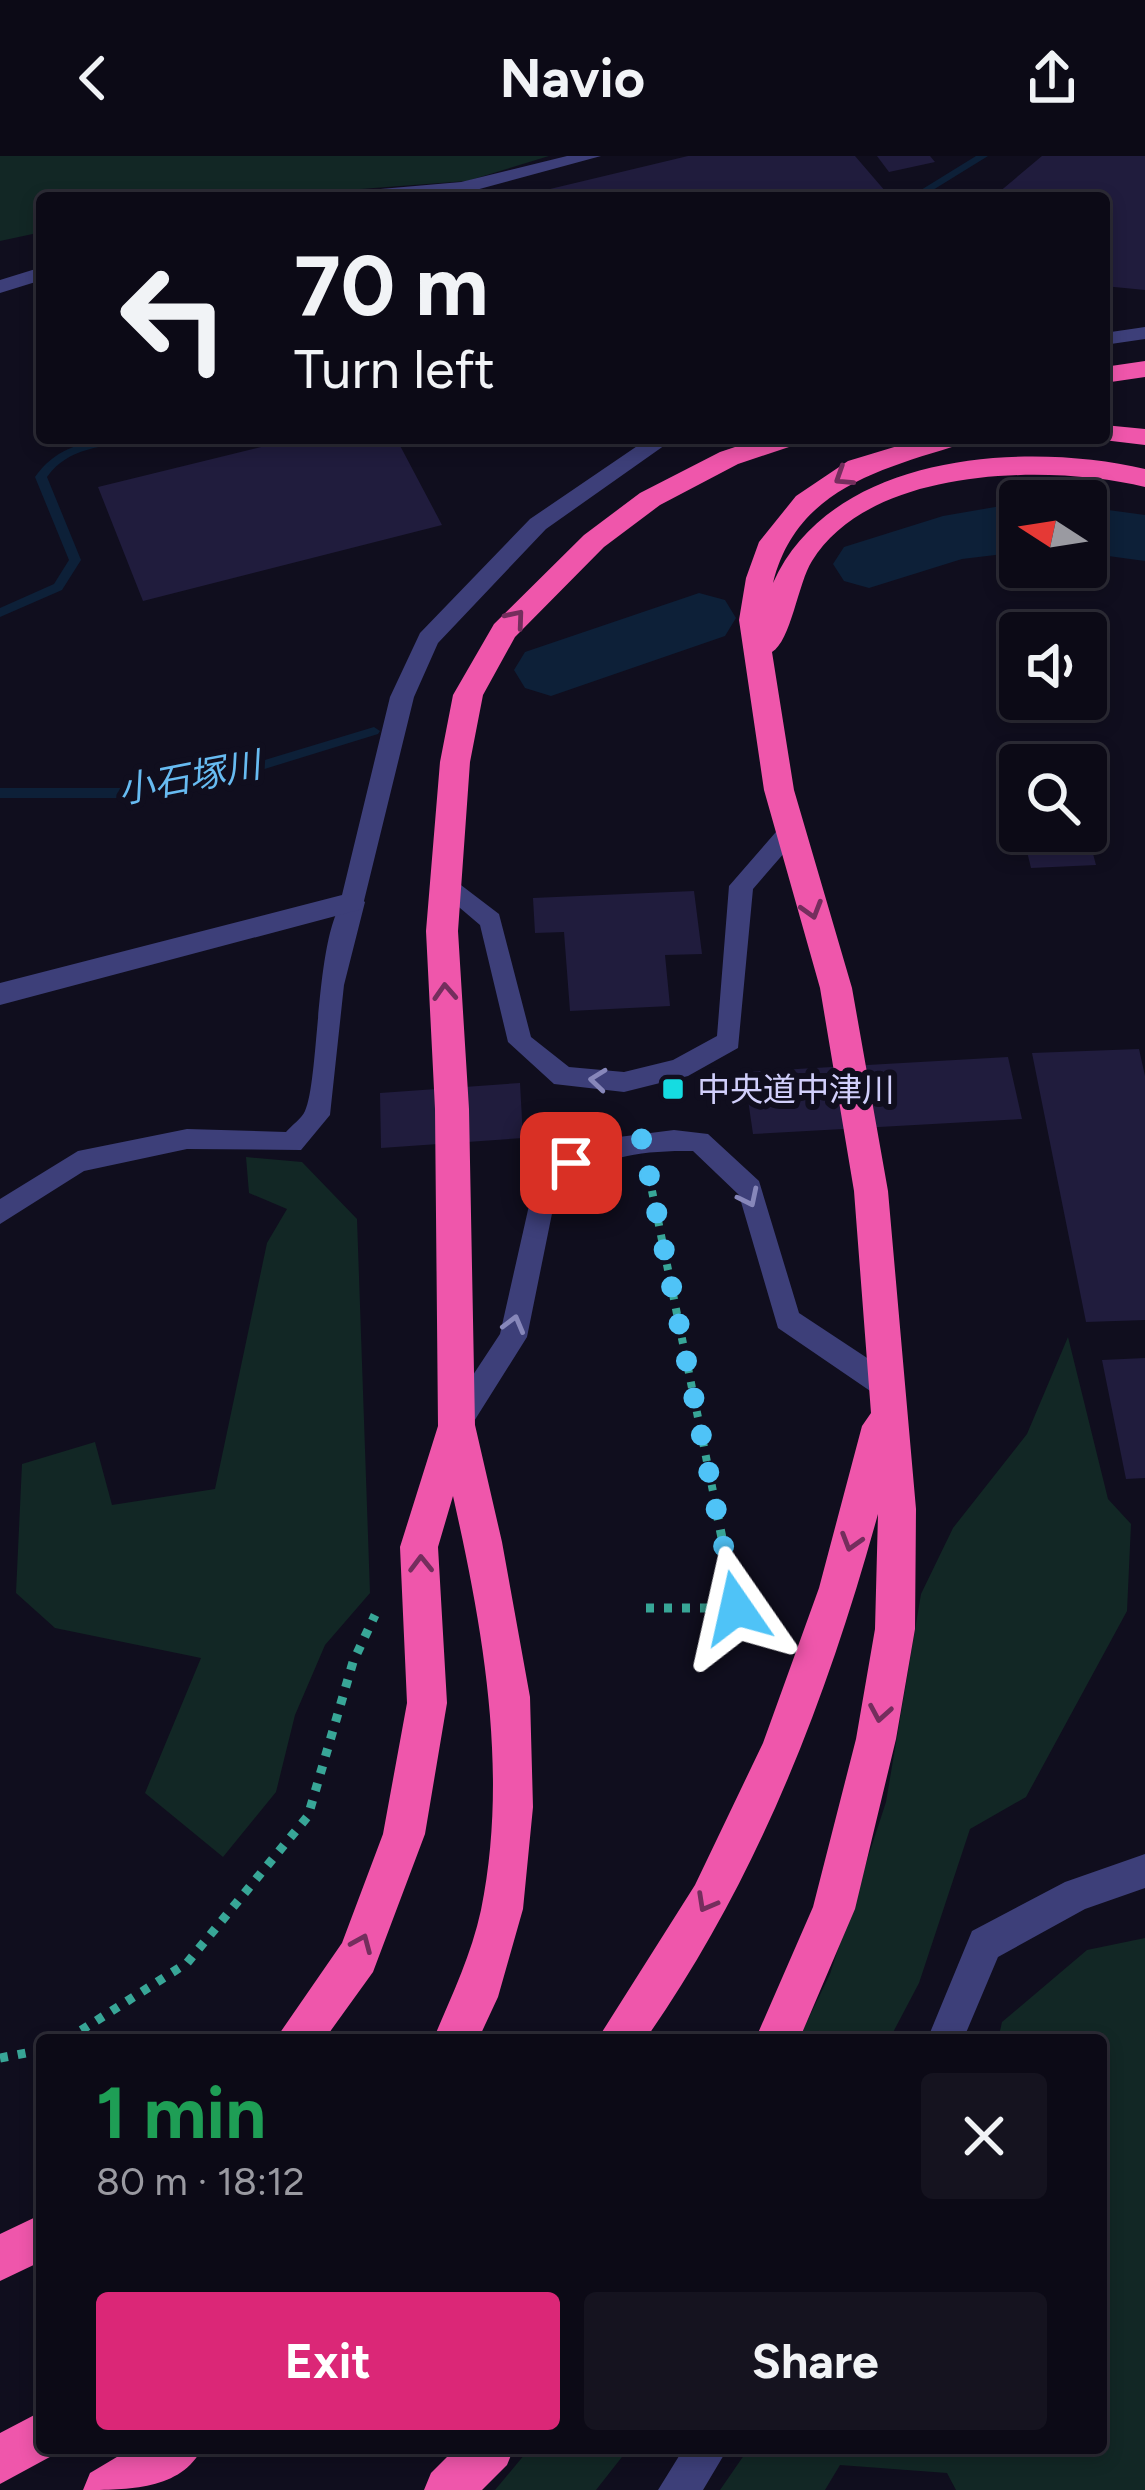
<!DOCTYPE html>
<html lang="en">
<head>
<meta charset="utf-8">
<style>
	body { margin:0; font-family:Figtree,"Noto Sans JP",sans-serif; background:#15131f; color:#f1f3f6; height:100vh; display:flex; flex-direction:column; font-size:45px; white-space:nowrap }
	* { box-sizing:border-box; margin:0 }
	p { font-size:39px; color:#9a9aa1 }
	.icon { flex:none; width:66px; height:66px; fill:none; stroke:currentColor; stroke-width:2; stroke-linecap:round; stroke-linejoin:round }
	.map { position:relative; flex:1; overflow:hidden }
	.side { position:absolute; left:36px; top:1878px; width:1071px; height:420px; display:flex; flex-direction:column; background:#0c0a16; border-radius:12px; box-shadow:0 6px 18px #0003,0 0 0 3px #2c2b35 }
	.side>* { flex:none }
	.hud { position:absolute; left:36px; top:36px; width:1074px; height:252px; border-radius:12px; box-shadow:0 6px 18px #0003,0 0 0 3px #2c2b35; background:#0c0a16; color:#f1f3f6; overflow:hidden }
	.needle { width:78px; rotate:282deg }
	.controls { position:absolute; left:999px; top:324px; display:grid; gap:24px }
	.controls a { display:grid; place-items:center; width:108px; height:108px; border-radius:12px; background:#0c0a16; box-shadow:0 6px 18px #0003,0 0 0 3px #2c2b35; font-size:60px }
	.pin { position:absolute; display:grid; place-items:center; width:102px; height:102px; color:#fff; margin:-51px; border-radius:24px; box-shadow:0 6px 18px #0006 }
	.me { position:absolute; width:132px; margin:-66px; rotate:349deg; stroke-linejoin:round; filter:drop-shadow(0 0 9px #0008) }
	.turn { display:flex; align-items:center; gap:42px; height:252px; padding:0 60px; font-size:54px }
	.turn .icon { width:156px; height:156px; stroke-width:2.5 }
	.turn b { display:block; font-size:84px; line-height:102px }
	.round { display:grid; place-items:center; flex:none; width:126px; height:126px; border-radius:12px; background:#15131f }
	.summary { display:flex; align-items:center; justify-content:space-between; height:204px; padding:0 60px }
	h1 { font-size:72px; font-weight:700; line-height:90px; color:#1e9e55 }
	.cta { display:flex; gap:24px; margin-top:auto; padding:24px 60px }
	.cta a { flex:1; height:138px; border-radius:12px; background:#db2777; color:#fff; font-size:48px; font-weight:700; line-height:138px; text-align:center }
	.cta a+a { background:#15131f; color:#f1f3f6 }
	header { display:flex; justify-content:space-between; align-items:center; height:156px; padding:0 60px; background:#0c0a16; font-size:54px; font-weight:700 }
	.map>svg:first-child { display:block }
	.green { fill:#122725 }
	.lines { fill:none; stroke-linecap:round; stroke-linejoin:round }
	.stream { fill:#0d2038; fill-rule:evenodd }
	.river { fill:#0d2038; fill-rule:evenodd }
	.building { fill:#201c3d }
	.path-far1 { stroke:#38a697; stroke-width:8; stroke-dasharray:6 9; stroke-linecap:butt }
	.path { stroke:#38a697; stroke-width:9; stroke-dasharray:8 10; stroke-linecap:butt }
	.service { fill:#3d3f79; fill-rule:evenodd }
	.minor { fill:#3d3f79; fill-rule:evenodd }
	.motorway { fill:#ef56ab; fill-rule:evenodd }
	.oneway { stroke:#742e5d }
	.oneway2 { stroke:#8787ba }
	.route { stroke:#4fc3f7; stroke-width:21; stroke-dasharray:0 37.8 }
	.poi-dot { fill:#15dce1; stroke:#100e1e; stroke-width:4.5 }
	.labels { text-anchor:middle; stroke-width:12; stroke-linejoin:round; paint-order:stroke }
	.poi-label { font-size:33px; fill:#d1cffb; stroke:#100e1e; text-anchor:start }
	.water-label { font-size:36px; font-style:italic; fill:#67bbf1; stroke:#100e1e }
</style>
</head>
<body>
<header><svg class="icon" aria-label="back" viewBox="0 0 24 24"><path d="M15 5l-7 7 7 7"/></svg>Navio<svg class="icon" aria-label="share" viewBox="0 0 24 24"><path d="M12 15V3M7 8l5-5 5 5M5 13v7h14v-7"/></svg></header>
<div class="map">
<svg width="1145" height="2334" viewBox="0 0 1145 2334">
	<rect width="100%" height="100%" fill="#100e1e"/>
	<!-- green -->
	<path class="green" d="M0,0H549L467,25L241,42H42V76L0,85Z
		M246,1001L302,1006L357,1063L370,1437L325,1489L295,1559L276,1636L223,1701L145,1637L201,1502L55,1472L16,1437L22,1308L95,1286L112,1349L215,1333L267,1087L287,1053L249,1037Z
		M1068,1181L1108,1343L1131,1368L1127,1455L1026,1641L970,1673L919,1827L889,1884H798L830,1818L886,1646L921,1438L953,1372L1027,1278Z
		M1145,1782V2334H956L947,2317L840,2309L825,2334H720L749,2292H1101V1884H998L1002,1866L1087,1794Z
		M530,2292H629L596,2334H495Z"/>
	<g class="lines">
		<!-- stream -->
		<path class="stream" d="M976,0H988L920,42H908Z
			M110,282H143L138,285C104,290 68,291 47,321L81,404L62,434L0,461V452L54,428L69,404L35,321C54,294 79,287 110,282Z
			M374,571L380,575L378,578L232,623L120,642H0V632H120L232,614Z"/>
		<!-- river -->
		<path class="river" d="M1001,350H1020V396L962,403L869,432L844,425L833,408L844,391L943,360Z
			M1086,351L1145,359V405L1086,397Z
			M699,437L725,444L736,462L725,480L551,540L525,532L514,514L525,496Z"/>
	</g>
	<!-- building -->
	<path class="building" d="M688,0H855L886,36L862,42H557L550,33Z
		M877,0H930L935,6L889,16Z
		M1042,0H1145V134L1104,130V42H992Z
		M298,282H396L442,369L143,445L98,331Z
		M1022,675H1087L1096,709L1031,712Z
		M694,735L702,798L665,799L670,850L570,855L564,776L535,777L533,742Z
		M1139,893L1145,920V1164L1086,1166L1032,897Z
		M1008,901L1022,963L753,978L744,916Z
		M520,927L523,982L381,992L380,937Z
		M1145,1202V1322L1126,1323L1102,1204Z"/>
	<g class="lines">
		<!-- path-far1 -->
		<path class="path-far1" d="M649,1020L718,1360"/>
		<!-- path -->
		<path class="path" d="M646,1452H736L717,1357
			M66,1884L187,1807L308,1660L353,1506L375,1459
			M0,1902L42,1894"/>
		<!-- service -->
		<path class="service" d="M790,667L801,675L798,681L753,733L738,892L688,920L624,936L554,928L508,886L480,769L433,729L437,723H453L499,758L531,881L569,911L624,916L673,904L717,880L729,730L782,669Z
			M353,737L365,746L344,829L330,959L301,994L187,993L84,1015L0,1068V1043L78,995L187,973L286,976C291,970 302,962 305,955C321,919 314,752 353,737Z
			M674,974L708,978L759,1025L799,1157L899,1223L903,1232L899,1241L889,1244L879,1241L778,1172L739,1039L693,995C640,994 603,1001 558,1028L527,1181L466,1278L456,1281L446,1278L442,1269L446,1260L500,1178L537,1014L603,983Z"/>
		<!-- minor -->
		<path class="minor" d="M567,0H601L461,38L336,42L346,36L461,26Z
			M42,111V124L0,137V124Z
			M1145,171V183L1104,189V177Z
			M649,282H675L546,373L438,487L414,541L362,753L0,849V827L342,739L390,541L420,477L530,363Z
			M1145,1698V1732L1085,1753L998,1801L963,1884H927L972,1775L1065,1726Z
			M684,2292H728L703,2334H658Z"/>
		<!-- motorway -->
		<path class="motorway" d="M1145,205V221L1104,227V211Z
			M1104,269L1145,273V289L1095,283L1104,282Z
			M762,282H802L798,288L738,308L660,349L604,391L515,481L483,539L470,606L458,775L469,953L475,1269L502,1386L530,1541L533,1651L523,1753L498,1841L478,1884H433C451,1841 471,1800 481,1754C509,1617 483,1473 453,1340L438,1391L447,1547L425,1678L373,1816L324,1884H275L342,1787L383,1678L407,1547L400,1391L438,1270L435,953L426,775L440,606L453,539L494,468L584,379L640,337L720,296Z
			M924,282H966L962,288C881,313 796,333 773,427C831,297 1024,285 1145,313V331C1050,308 870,310 812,405C798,427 791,485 772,496L794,634L852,832L888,1035L916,1353L915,1473L896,1583L855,1753L799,1884H755L813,1751L856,1583L875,1473L878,1358C826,1546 757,1724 645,1884H597L695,1729L763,1587L819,1432L862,1270L871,1257L854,1035L820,832L764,634L739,464L746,422L759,386L796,340L848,305Z
			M42,2058V2105L0,2125V2078Z
			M42,2255V2292H61L59,2296L0,2328V2277Z
			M132,2292H202C182,2334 127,2334 83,2334L90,2317Z
			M456,2292H514L507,2309L482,2334H424L431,2317Z"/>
	</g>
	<!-- one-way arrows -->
	<defs><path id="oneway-chevron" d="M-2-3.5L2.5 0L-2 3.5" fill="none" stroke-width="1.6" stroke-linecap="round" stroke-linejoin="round" transform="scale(3)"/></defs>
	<g class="oneway">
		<use href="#oneway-chevron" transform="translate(843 321) rotate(147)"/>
		<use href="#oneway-chevron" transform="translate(516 462) rotate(-50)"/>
		<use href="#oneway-chevron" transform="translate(812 754) rotate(73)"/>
		<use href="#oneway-chevron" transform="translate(445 836) rotate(-93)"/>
		<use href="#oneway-chevron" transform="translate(851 1386) rotate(107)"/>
		<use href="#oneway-chevron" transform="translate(421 1408) rotate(-91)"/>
		<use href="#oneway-chevron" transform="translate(880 1557) rotate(100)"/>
		<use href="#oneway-chevron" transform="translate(706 1747) rotate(119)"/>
		<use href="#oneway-chevron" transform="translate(362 1787) rotate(-67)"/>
	</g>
	<g class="oneway2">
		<use href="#oneway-chevron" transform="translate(598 924) rotate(-174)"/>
		<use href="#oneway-chevron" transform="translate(749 1042) rotate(64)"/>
		<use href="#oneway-chevron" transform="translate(514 1168) rotate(-75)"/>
	</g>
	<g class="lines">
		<!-- route -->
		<path class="route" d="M571,1007L596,992L642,983L736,1452"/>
	</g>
	<!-- markers -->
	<rect class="poi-dot" x="661" y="921" width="24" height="24" rx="6"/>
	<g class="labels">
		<!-- poi labels -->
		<g class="poi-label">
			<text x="697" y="945">中央道中津川</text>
		</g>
		<!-- water labels -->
		<g class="water-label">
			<text transform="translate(189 621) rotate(-11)" y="13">小石塚川</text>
		</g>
	</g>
</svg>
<div class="controls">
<a><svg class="needle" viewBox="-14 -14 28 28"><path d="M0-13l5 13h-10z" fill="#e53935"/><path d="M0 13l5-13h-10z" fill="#9a9aa1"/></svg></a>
<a><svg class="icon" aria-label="sound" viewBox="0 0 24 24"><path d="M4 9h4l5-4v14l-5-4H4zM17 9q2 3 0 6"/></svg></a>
<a><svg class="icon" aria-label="search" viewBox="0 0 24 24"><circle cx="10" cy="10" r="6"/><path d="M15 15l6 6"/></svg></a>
</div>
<div class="pin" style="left:571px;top:1007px;background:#d93025"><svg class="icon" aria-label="arrive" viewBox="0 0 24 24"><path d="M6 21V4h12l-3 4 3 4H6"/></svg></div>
<svg class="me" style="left:736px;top:1452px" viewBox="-20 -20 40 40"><path d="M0-17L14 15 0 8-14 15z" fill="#4fc3f7" stroke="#fff" stroke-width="4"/></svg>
<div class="hud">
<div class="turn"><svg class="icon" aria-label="left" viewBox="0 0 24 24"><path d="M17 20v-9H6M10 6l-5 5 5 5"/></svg><div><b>70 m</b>Turn left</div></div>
</div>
<section class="side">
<div class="summary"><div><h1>1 min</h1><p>80 m · 18:12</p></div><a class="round"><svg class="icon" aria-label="close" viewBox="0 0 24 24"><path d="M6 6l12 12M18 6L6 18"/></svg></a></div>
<div class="cta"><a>Exit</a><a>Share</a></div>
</section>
</div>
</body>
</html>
